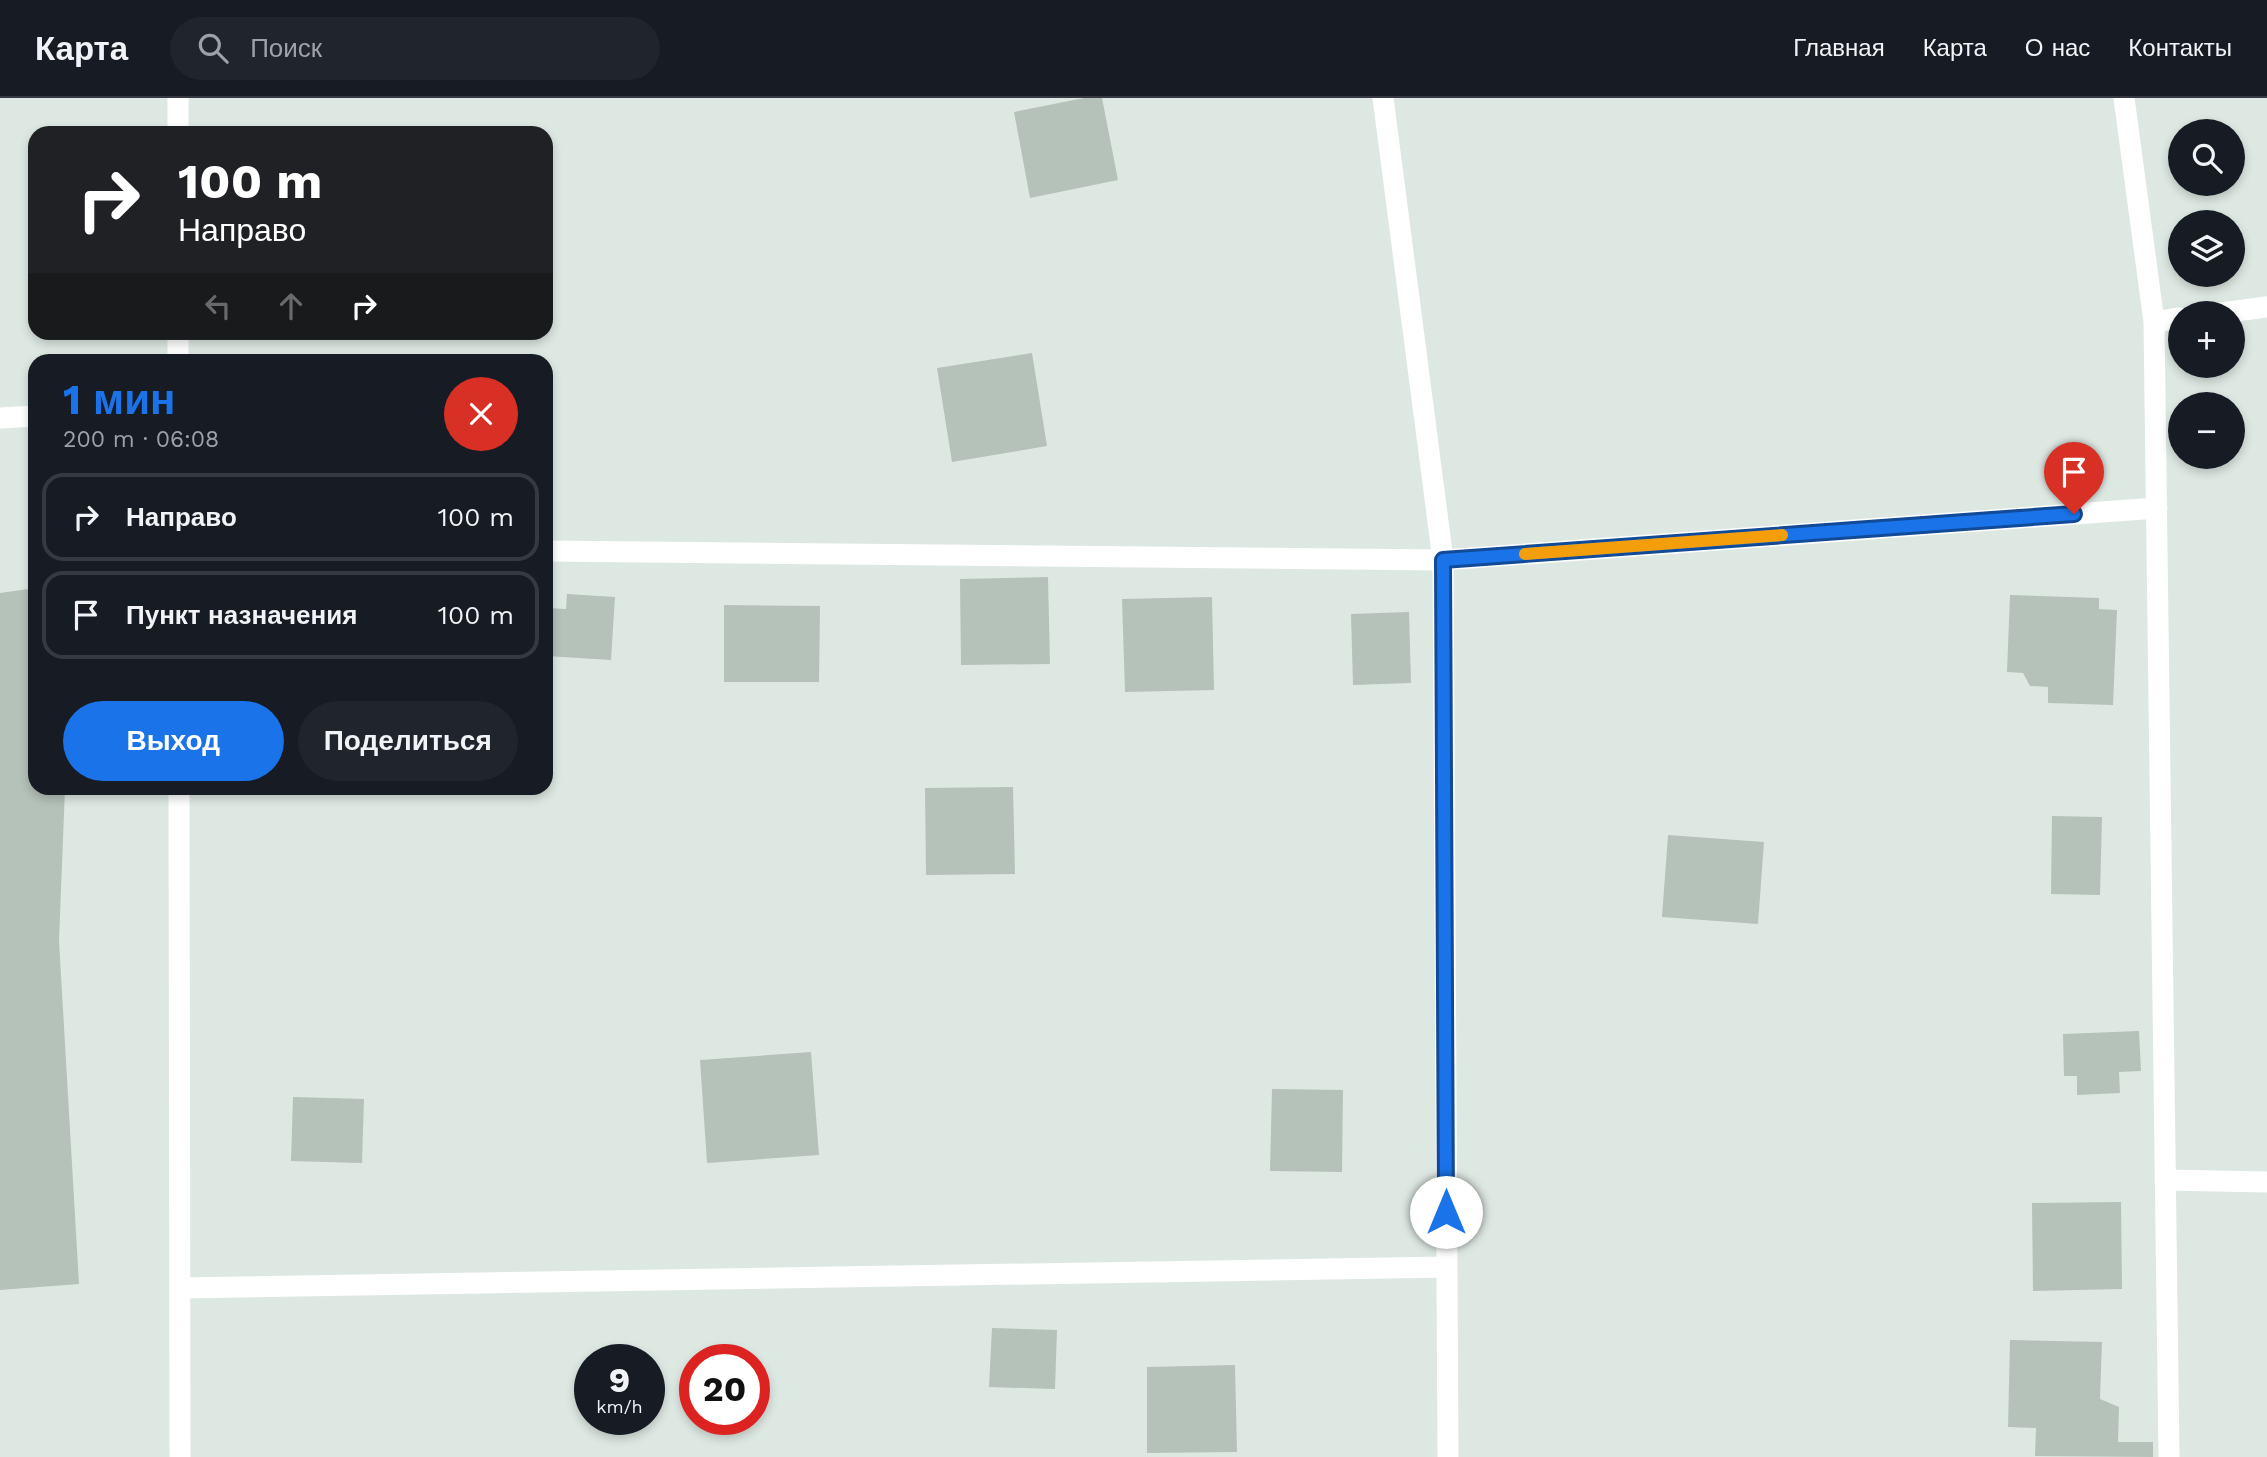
<!DOCTYPE html>
<html lang="ru">
<head>
<meta charset="utf-8">
<style>
	body { margin:0; font-family:"Work Sans",sans-serif; background:#20242c; color:#f1f3f6; height:100vh; display:flex; flex-direction:column; font-size:26px; white-space:nowrap }
	* { box-sizing:border-box; margin:0 }
	p { font-size:23px; color:#9ea1a6 }
	.icon { flex:none; width:38px; height:38px; fill:none; stroke:currentColor; stroke-width:2; stroke-linecap:round; stroke-linejoin:round }
	.map { position:relative; flex:1; overflow:hidden }
	.drawer { position:absolute; left:28px; top:256px; width:525px; height:441px; display:flex; flex-direction:column; background:#171b24; border-radius:21px; box-shadow:0 4px 10px #0003 }
	.drawer>* { flex:none }
	.guide { position:absolute; left:28px; top:28px; width:525px; height:214px; border-radius:21px; box-shadow:0 4px 10px #0003; background:#202124; color:#fff; overflow:hidden }
	.controls { position:absolute; left:2168px; top:21px; display:grid; gap:14px }
	.controls a { display:grid; place-items:center; width:77px; height:77px; border-radius:50%; background:#171b24; box-shadow:0 4px 10px #0003; font-size:35px }
	.speed { position:absolute; left:574px; top:1246px; display:flex; gap:14px; font-size:35px; font-weight:700; text-align:center }
	.speed>* { display:grid; place-content:center; width:91px; height:91px; border-radius:50%; background:#171b24; box-shadow:0 4px 10px #0003; line-height:1 }
	.speed small { font-size:18px; font-weight:400 }
	.speed .limit { border:10px solid #d22; background:#fff; color:#111 }
	.pin { position:absolute; display:grid; place-items:center; width:60px; height:60px; color:#fff; margin:-72px -30px; border-radius:50% 50% 50% 0; rotate:-45deg; box-shadow:0 0 7px #0007 }
	.pin .icon { rotate:45deg }
	.me { position:absolute; width:77px; margin:-38px; rotate:0deg; stroke-linejoin:round; filter:drop-shadow(0 0 5px #0008) }
	.turn { display:flex; align-items:center; gap:24px; height:147px; padding:0 35px; font-size:32px }
	.turn .icon { width:91px; height:91px; stroke-width:2.5 }
	.turn b { display:block; font-size:49px; line-height:60px }
	.lanes { display:flex; align-items:center; height:66px; padding:0 35px; background:#0003; justify-content:center; gap:35px; direction:ltr }
	.lanes .off { opacity:.35 }
	.round { display:grid; place-items:center; flex:none; width:74px; height:74px; border-radius:37px; background:#20242c }
	.head { display:flex; align-items:center; justify-content:space-between; height:119px; padding:0 35px }
	h1 { font-size:42px; font-weight:700; line-height:52px; color:#1a73e8 }
	.primary-button { display:flex; gap:14px; margin-top:auto; padding:14px 35px }
	.primary-button a { flex:1; height:80px; border-radius:42px; background:#1a73e8; color:#fff; font-size:28px; font-weight:700; line-height:80px; text-align:center }
	.primary-button a+a { background:#20242c; color:#f1f3f6 }
	ul { padding:0; list-style:none }
	li { display:flex; align-items:center; gap:21px; height:88px; margin:0 14px 10px; padding:0 21px; border:4px solid #363941; border-radius:21px }
	li div { flex:1 }
	li b { display:block; font-size:26px }
	li em { font-style:normal }
	header { display:flex; align-items:center; gap:42px; box-sizing:border-box; height:98px; padding:0 35px; background:#171b24; border-bottom:2px solid #363941 }
	header strong { font-size:33px }
	nav { display:flex; gap:38px; margin-inline-start:auto; font-size:24px }
	.search { width:490px; height:63px; background:#20242c; display:flex; align-items:center; gap:18px; box-sizing:border-box; padding:0 24px; border-radius:38px; color:#9ea1a6; font-size:26px }
	.map>svg:first-child { display:block }
	.building { fill:#b4c2ba }
	.lines { fill:none; stroke-linecap:round; stroke-linejoin:round }
	.minor { stroke:#fff; stroke-width:21 }
	.route-casing { stroke:#114b97; stroke-width:18 }
	.route { stroke:#1a73e8; stroke-width:12 }
	.slow { stroke:#f59e0b; stroke-width:12 }
</style>
</head>
<body>
<header>
<strong>Карта</strong>
<div class="search"><svg class="icon" aria-label="search" viewBox="0 0 24 24"><circle cx="10" cy="10" r="6"/><path d="M15 15l6 6"/></svg>Поиск</div>
<nav><a>Главная</a><a>Карта</a><a>О нас</a><a>Контакты</a></nav>
</header>
<div class="map">
<svg width="2267" height="1359" viewBox="0 0 2267 1359">
	<rect width="100%" height="100%" fill="#dee8e2"/>
	<!-- building -->
	<path class="building" d="M1084,0H1102L1118,82L1030,100L1014,14Z
		M1032,255L1047,348L952,364L937,270Z
		M1048,479L1050,566L961,567L960,481Z
		M35,490V690H65L59,843L79,1186L0,1192V495Z
		M567,496L615,499L611,562L546,558V510L566,511Z
		M2010,497L2099,500V511L2117,512L2113,607L2048,605V589L2030,588L2023,575L2007,574Z
		M1212,499L1214,592L1125,594L1122,501Z
		M724,507L820,508L819,584H724Z
		M1409,514L1411,585L1353,587L1351,516Z
		M1013,689L1015,776L926,777L925,690Z
		M2052,718L2102,719L2100,797L2051,796Z
		M1668,737L1764,744L1758,826L1662,819Z
		M2139,933L2141,973L2119,974L2120,995L2077,997V978H2064L2063,936Z
		M811,954L819,1057L707,1065L700,962Z
		M1272,991L1343,992L1342,1074L1270,1073Z
		M293,999L364,1001L362,1065L291,1063Z
		M2121,1104L2122,1191L2033,1193L2032,1105Z
		M992,1230L1057,1232L1055,1291L989,1289Z
		M2010,1242L2102,1244L2100,1301L2119,1309L2118,1344H2153V1359L2035,1358L2036,1330L2008,1329Z
		M1235,1267L1237,1354L1147,1355V1269Z"/>
	<g class="lines">
		<!-- minor -->
		<path class="minor" d="M178,0V35
			M1383,0L1443,462L1448,1359
			M2124,0L2154,224L2169,1359
			M2221,215L2267,209
			M2154,224L2180,220
			M178,234V262
			M0,320L35,318
			M546,453L1443,462L2157,410
			M179,690L180,1359
			M2165,1082L2267,1084
			M180,1190L1446,1169"/>
	</g>
	<g class="lines">
		<defs>
			<path id="route" d="M1446,1114L1443,462L2074,416"/>
		</defs>
		<!-- route casing -->
		<use href="#route" class="route-casing"/>
		<!-- route -->
		<use href="#route" class="route"/>
		<!-- slow -->
		<path class="slow" d="M1525,456L1782,437"/>
	</g>
</svg>
<div class="controls">
<a><svg class="icon" aria-label="search" viewBox="0 0 24 24"><circle cx="10" cy="10" r="6"/><path d="M15 15l6 6"/></svg></a>
<a><svg class="icon" aria-label="layers" viewBox="0 0 24 24"><path d="M12 4l9 5-9 5-9-5zM3 14l9 5 9-5"/></svg></a>
<a>+</a>
<a>−</a>
</div>
<div class="speed"><div>9<small>km/h</small></div><div class="limit">20</div></div>
<div class="pin" style="left:2074px;top:416px;background:#d93025"><svg class="icon" aria-label="arrive" viewBox="0 0 24 24"><path d="M6 21V4h12l-3 4 3 4H6"/></svg></div>
<svg class="me" style="left:1446px;top:1114px" viewBox="-20 -20 40 40"><circle r="19" fill="#fff"/><path d="M0-13L10 11 0 6-10 11z" fill="#1a73e8"/></svg>
<div class="guide">
<div class="turn"><svg class="icon" aria-label="right" viewBox="0 0 24 24"><path d="M7 20v-9h11M14 6l5 5-5 5"/></svg><div><b>100 m</b>Направо</div></div>
<div class="lanes"><svg class="icon off" aria-label="left" viewBox="0 0 24 24"><path d="M17 20v-9H6M10 6l-5 5 5 5"/></svg><svg class="icon off" aria-label="ahead" viewBox="0 0 24 24"><path d="M12 20V5M6 11l6-6 6 6"/></svg><svg class="icon" aria-label="right" viewBox="0 0 24 24"><path d="M7 20v-9h11M14 6l5 5-5 5"/></svg></div>
</div>
<section class="drawer">
<div class="head"><div><h1>1 мин</h1><p>200 m · 06:08</p></div><a class="round" style="background:#d93025;color:#fff"><svg class="icon" aria-label="close" viewBox="0 0 24 24"><path d="M6 6l12 12M18 6L6 18"/></svg></a></div>
<ul>
<li><svg class="icon" aria-label="right" viewBox="0 0 24 24"><path d="M7 20v-9h11M14 6l5 5-5 5"/></svg><div><b>Направо</b></div><em>100 m</em></li>
<li><svg class="icon" aria-label="arrive" viewBox="0 0 24 24"><path d="M6 21V4h12l-3 4 3 4H6"/></svg><div><b>Пункт назначения</b></div><em>100 m</em></li>
</ul>
<div class="primary-button"><a>Выход</a><a>Поделиться</a></div>
</section>
</div>
</body>
</html>
